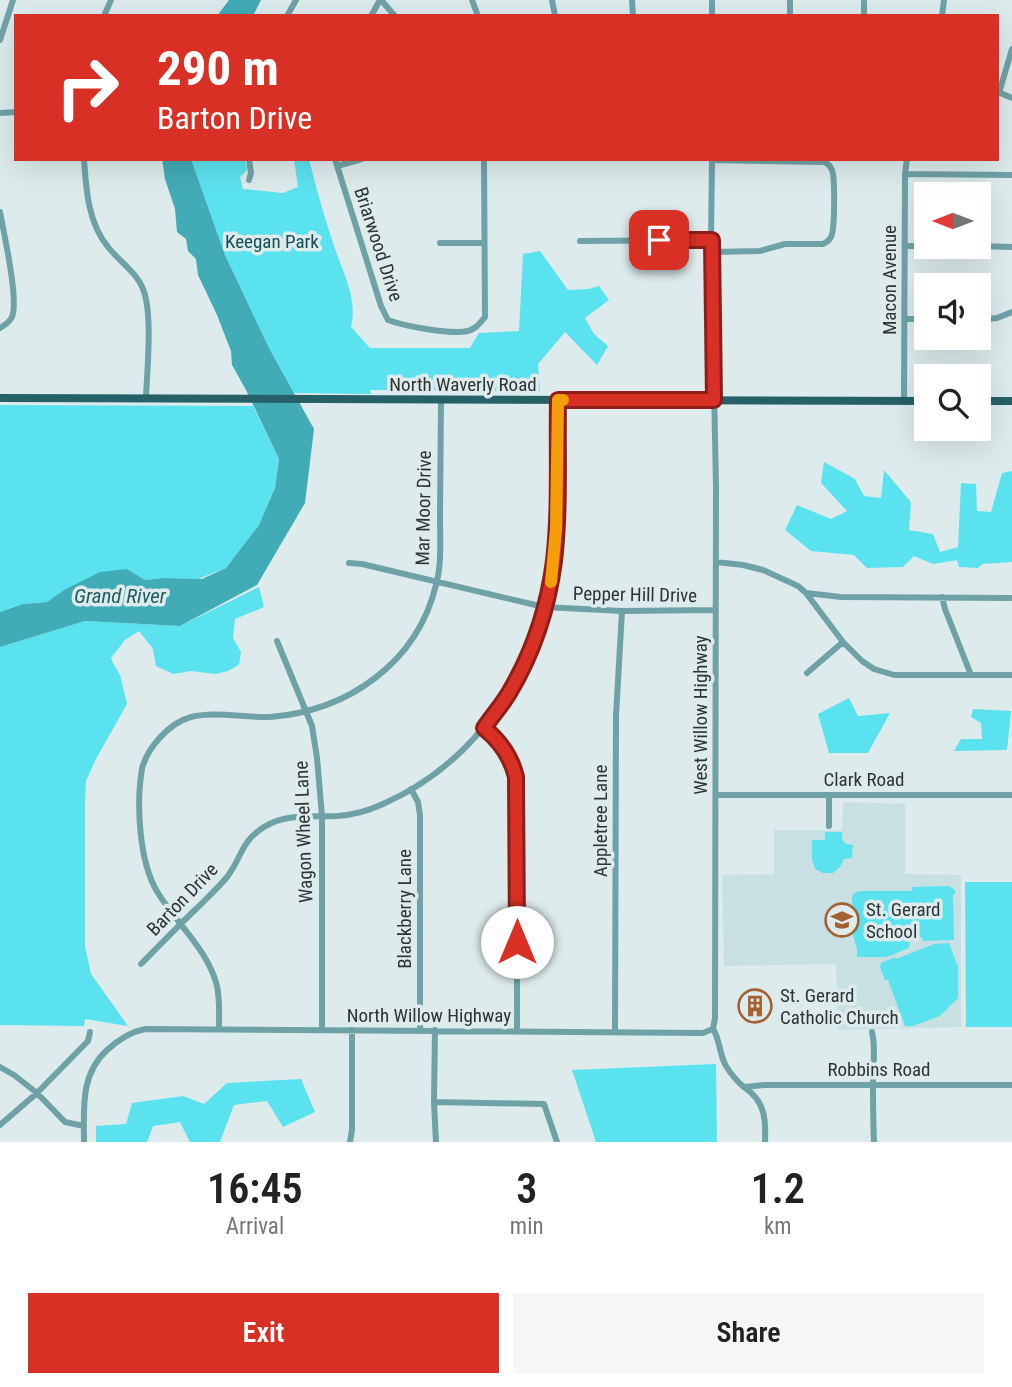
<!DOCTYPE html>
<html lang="en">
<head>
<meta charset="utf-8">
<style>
	body { margin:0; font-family:"Roboto Condensed",sans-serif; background:#f6f6f6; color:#222; height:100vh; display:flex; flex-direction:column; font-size:26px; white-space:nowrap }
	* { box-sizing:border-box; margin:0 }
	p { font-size:23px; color:#767676 }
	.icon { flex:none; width:38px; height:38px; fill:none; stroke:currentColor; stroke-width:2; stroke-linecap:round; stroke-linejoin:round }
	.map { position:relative; height:1142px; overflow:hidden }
	.panel { display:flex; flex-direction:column; background:#fff; flex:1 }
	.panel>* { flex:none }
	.guide { position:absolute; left:14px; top:14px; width:985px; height:147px; border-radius:0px; box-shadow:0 7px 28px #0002; background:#d93025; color:#fff; overflow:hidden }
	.needle { width:46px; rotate:270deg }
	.tools { position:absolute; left:914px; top:182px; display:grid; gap:14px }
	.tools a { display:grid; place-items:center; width:77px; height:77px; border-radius:0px; background:#fff; box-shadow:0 7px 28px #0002; font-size:35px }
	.pin { position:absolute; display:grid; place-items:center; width:60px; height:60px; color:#fff; margin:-30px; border-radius:14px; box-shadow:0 4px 10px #0006 }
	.me { position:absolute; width:77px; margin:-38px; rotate:0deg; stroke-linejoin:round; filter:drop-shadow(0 0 5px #0008) }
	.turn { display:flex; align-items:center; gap:24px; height:147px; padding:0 28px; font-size:32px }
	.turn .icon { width:91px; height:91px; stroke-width:2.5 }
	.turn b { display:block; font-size:49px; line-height:60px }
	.eta { display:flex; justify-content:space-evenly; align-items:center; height:119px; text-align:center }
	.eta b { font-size:42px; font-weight:600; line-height:49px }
	.primary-button { display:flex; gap:14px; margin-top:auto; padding:14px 28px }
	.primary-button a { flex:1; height:80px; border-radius:0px; background:#d93025; color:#fff; font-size:28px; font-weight:600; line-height:80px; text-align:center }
	.primary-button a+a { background:#f6f6f6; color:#222 }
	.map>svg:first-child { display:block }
	.built { fill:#c9e0e3 }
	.green { fill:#5ae2ee }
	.water { fill:#41acb6 }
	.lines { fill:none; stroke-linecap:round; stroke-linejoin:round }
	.minor { stroke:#6fa2a7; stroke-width:6 }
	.major { stroke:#256167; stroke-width:8 }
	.route-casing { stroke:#8d1f18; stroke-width:18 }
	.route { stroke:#d93025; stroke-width:12 }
	.slow { stroke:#f59e0b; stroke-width:12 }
	.labels { text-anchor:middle; stroke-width:7; stroke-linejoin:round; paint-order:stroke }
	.park-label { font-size:19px; fill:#114f55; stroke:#ddebec }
	.street-label { font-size:19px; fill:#2e3334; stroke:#ddebec }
	.poi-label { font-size:19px; fill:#2e3334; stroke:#ddebec; text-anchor:start }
	.water-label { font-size:21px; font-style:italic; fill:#225d62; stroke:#ddebec }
</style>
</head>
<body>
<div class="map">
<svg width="1012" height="1142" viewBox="0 0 1012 1142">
	<rect width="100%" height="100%" fill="#ddebec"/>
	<!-- built -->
	<path class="built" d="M843,802L905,804V874L961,875V1027L838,1030L836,964L724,966L722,875L774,874V830H842Z"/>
	<!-- green -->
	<path class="green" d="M191,159H245L247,170L240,177L243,189L283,193L298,187L294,159H309C316,187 324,216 333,243C342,271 358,297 351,327L370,348H470L479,333L519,331L523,254L540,251L568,290L588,289L599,286L609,300L585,318L594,334L608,346L597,365L565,332L538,364L540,391L370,390L371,394L294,393L269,348L225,255Z
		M0,405L253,406L279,459L275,488L259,525L240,551L226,568L198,579L164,578L145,580L127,569L64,590L47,602L23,604L0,612Z
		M824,462L855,479L864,496L881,498L884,470L911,502L909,530L933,534L940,552L958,547L961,483L976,484L977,511L991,512L1002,473L1012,471V562L982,564L978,568L959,567L957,560L933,564L914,556L903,567L867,568L854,555L811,551L785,530L797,505L831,519L847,511L821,483Z
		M259,587L264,607L235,619L233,638L241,652L239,665L228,671L215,674L191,671L173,674L156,666L153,649L139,631L125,640L111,658L113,663L120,675L127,704L96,759L86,781L85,802V946L91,974L128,1026L85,1019L84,1026L0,1025V647L85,621L180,626Z
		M849,698L858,716L890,713L868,753H829L818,714Z
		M973,709L1011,711L1007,750L954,751L961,739H982L981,723L971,717Z
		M825,832H842V840L846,844L853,845L852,858L844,859L840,867L833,873H823L815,869L812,859V840H825Z
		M965,882H1012V1027H966Z
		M949,886L955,890V893L953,896L954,940L924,941L912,927L909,948L887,957H857V949L852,932V896L856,892H858L859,891H912V887Z
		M949,943L958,967V998L940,1016L913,1026H905L888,980H885L880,967L881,963L895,957L896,959L934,944Z
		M716,1064L717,1142H596L572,1070Z
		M301,1079L315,1112L283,1127L267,1101L234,1105L220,1142H190L180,1122L153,1126L147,1142H96V1126L126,1124L132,1103L183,1096L204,1104L227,1083Z"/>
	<!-- water -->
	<path class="water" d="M229,0H261L253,16H217Z
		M162,159H191L225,255L269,348L314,429L305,503L257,585L180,626L85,621L0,647V612L23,604L47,602L64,590L100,572L127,569L145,580L164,578L202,579L226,568L259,525L275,488L279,459L246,390L232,365L231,351L217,315L198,275L196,259L188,251L186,239L177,232L175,209L165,179Z"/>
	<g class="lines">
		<!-- minor -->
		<path class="minor" d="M381,0L395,16
			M472,0L478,16
			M552,0L555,16
			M632,0L633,16
			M790,0V16
			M864,0V16
			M104,16L111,0
			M287,16L296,0
			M371,16L380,0
			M712,16V0
			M942,16L944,0
			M0,40L13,0
			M998,92L1012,98
			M999,93L1012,49
			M0,113L16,112
			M84,159C86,189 88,223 108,247C119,261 137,273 143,289C153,313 147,371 146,398
			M249,159L251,173L249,180
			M335,159L381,306L388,320C404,326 451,335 468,331C476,329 480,323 485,317L484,159
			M712,159L711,240L716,487L715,1018L713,1029
			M337,166L362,159
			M905,174L1012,175
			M0,212C4,234 19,300 12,317C9,323 5,325 0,328
			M580,241L711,240
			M440,243H484
			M906,246H926
			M978,246L1012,247
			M712,252L760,251L785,244H823C827,242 829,241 831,237C835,230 835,177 832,170C830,165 829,165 825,162L712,160
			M905,319H926
			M978,320L997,318L1012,312
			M904,401L905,174L907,159
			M716,562L743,565L763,570L798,586L806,593L843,642L862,661L874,669L894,675H1012
			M349,563L362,564L544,607L622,611L716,610
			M806,593L841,597L1012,598
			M942,597L945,609L971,675
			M277,641L312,726L317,758L322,816V1029
			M807,673L843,642
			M484,728C504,744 514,762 517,788V1031
			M411,789L418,802L420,815V1030
			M716,795H1012
			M829,826V795
			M141,964C160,945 178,926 197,908C207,898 218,888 227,877C242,858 240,842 264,827C286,813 312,817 337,816C353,815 368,811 383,804C480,761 539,667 554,564C557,541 556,518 557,495C557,463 557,432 558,400
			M219,1029C219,1015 220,1000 217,986C208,950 177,924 158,893C139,863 136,804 142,769C147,748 169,723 191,717C216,711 244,718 270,717C348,711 417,663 436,585C442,563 440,539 440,516C440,478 441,439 441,400
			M713,1029C720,1039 719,1054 726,1066C731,1074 736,1081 744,1087C765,1101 766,1119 765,1142
			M435,1030L434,1102L436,1142
			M615,1032L616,716L622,611
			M872,1032C876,1048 873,1063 873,1078C873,1099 873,1121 874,1142
			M0,1067L14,1075L37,1093L65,1122L84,1126
			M745,1087L764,1085H1012
			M434,1102L544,1104L557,1142
			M0,1125L37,1093L88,1041L90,1032
			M84,1142C84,1108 80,1075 107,1050C118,1040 130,1032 145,1029L703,1033L713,1029
			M350,1142L352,1130V1030"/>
		<!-- major -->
		<path class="major" d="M0,398L926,401
			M978,401H1012"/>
	</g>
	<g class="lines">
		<defs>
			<path id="route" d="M517,942L516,777C511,756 500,741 484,728C492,716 502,705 509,693C533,653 548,607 554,561C560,510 557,452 558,400H714L712,240H659"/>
		</defs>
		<!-- route casing -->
		<use href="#route" class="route-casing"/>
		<!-- route -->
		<use href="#route" class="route"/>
		<!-- slow -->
		<path class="slow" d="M551,582L556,529L558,400H563"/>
	</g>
	<!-- icons -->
	<defs>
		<symbol id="school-ring" viewBox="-11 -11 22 22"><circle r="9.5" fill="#ddebec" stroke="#a46030" stroke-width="1.5"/><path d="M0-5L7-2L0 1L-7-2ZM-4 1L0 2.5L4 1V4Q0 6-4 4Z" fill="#a46030"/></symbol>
		<symbol id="building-ring" viewBox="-11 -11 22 22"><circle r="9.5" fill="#ddebec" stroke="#a46030" stroke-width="1.5"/><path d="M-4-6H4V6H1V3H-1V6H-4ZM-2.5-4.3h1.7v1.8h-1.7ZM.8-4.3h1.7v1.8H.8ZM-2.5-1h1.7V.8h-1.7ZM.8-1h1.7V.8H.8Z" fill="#a46030"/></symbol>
	</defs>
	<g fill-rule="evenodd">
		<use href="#school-ring" x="823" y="901" width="38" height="38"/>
		<use href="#building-ring" x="736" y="987" width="38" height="38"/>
	</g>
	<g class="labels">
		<!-- park labels -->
		<g class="park-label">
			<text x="272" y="248">Keegan Park</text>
		</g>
		<!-- street labels -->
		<g class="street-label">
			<text transform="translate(379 244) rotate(72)" y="7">Briarwood Drive</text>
			<text transform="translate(889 280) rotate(-90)" y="7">Macon Avenue</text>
			<text x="463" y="391">North Waverly Road</text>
			<text transform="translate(423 508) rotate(-89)" y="7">Mar Moor Drive</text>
			<text transform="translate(635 594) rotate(1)" y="7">Pepper Hill Drive</text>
			<text transform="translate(700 715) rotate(-90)" y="7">West Willow Highway</text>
			<text x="864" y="786">Clark Road</text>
			<text transform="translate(600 821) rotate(-90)" y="7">Appletree Lane</text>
			<text transform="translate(303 832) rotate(-92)" y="7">Wagon Wheel Lane</text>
			<text transform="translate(182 899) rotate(-46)" y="7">Barton Drive</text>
			<text transform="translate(404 909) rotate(-90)" y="7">Blackberry Lane</text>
			<text x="429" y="1022">North Willow Highway</text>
			<text x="879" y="1076">Robbins Road</text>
		</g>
		<!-- poi labels -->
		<g class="poi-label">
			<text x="866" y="916">St. Gerard<tspan x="866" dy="22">School</tspan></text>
			<text x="780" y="1002">St. Gerard<tspan x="780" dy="22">Catholic Church</tspan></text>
		</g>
		<!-- water labels -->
		<g class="water-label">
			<text x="120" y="603">Grand River</text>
		</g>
	</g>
</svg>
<div class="tools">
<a><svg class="needle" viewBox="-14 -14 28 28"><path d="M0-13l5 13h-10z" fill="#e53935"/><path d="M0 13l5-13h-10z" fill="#767676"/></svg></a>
<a><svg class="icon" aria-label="sound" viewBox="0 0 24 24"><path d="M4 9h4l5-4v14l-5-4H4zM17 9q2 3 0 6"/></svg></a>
<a><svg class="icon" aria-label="search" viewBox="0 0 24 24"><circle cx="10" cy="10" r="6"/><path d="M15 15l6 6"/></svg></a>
</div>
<div class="pin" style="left:659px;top:240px;background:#d93025"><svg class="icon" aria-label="arrive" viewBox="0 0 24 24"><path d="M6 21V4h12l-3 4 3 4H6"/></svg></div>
<svg class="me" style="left:517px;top:942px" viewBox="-20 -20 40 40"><circle r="19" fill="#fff"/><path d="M0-13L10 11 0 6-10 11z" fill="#d93025"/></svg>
<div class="guide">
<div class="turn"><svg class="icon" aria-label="right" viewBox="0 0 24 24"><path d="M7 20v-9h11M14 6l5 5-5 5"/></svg><div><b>290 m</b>Barton Drive</div></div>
</div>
</div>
<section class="panel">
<div class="eta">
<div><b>16:45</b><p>Arrival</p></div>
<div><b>3</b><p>min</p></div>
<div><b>1.2</b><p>km</p></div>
</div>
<div class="primary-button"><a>Exit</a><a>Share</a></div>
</section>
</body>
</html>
